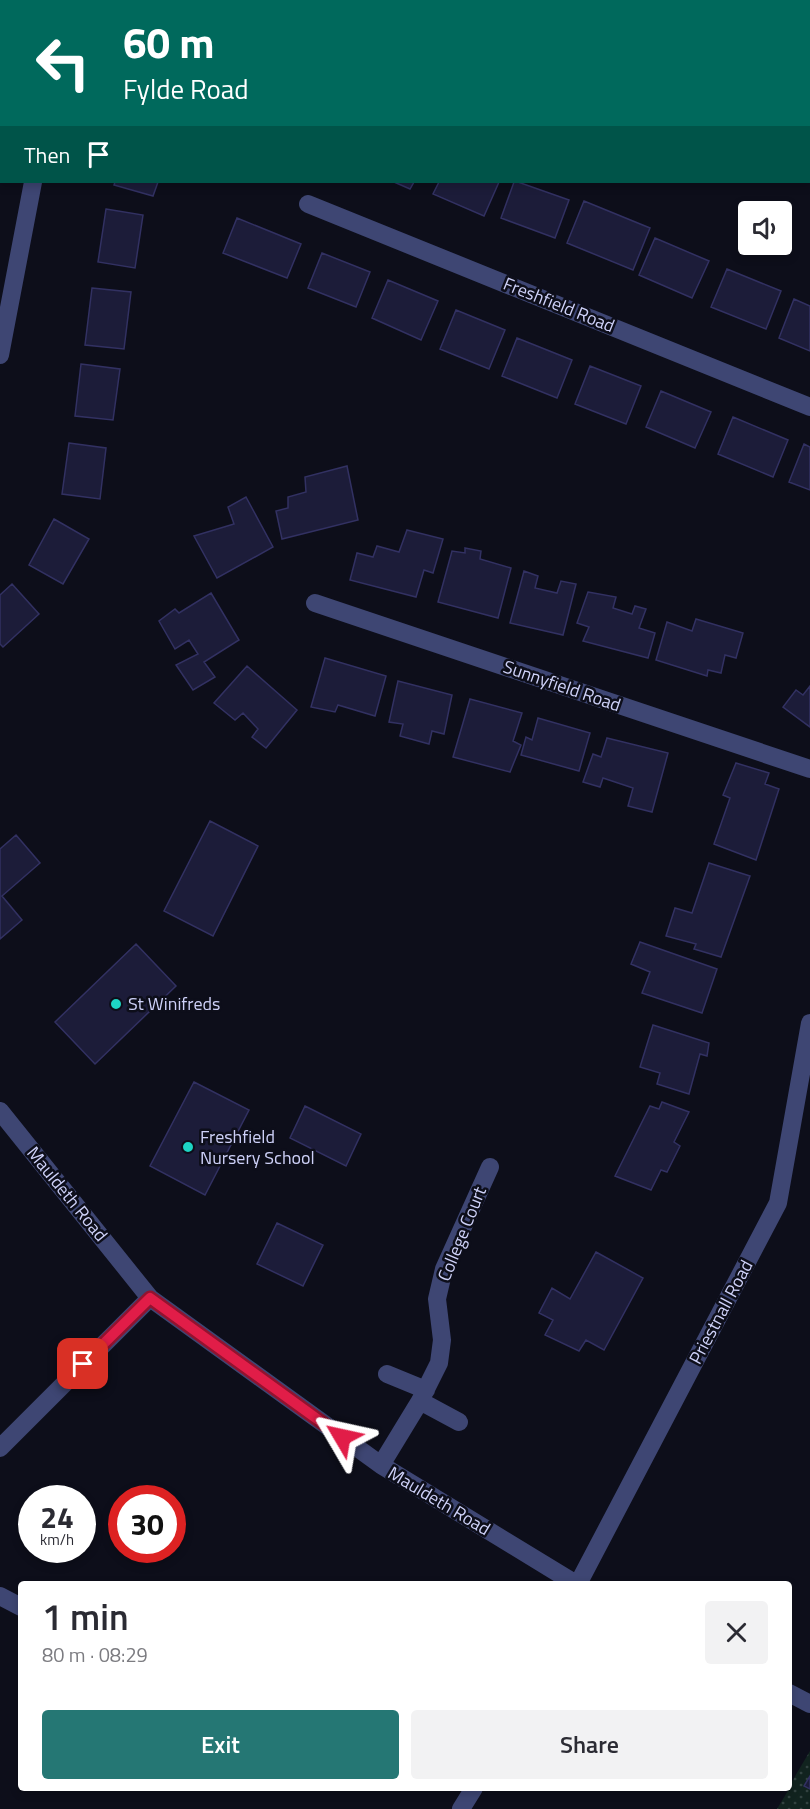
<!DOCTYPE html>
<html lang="en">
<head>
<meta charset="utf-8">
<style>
	body { margin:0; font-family:"Titillium Web",sans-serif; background:#f2f2f3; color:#2b2b33; height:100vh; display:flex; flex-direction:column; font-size:22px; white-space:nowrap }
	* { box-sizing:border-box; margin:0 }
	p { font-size:20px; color:#7c7c81 }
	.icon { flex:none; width:33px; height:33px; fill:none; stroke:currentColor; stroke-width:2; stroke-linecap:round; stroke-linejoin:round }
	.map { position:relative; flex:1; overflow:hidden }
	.side { position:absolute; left:18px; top:1581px; width:774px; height:210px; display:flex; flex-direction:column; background:#fff; border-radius:6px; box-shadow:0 3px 9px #0003 }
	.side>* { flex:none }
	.banner { position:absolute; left:0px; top:0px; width:810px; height:183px; box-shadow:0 3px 9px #0003; background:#00695c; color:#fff; overflow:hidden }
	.buttons { position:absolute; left:738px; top:201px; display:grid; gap:12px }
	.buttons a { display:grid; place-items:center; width:54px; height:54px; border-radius:6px; background:#fff; box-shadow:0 3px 9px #0003; font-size:30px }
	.speed { position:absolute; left:18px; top:1485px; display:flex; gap:12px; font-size:30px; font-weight:700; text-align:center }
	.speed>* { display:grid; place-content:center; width:78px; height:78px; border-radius:50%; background:#fff; box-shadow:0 3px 9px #0003; line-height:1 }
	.speed small { font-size:15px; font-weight:400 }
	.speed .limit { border:9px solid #d22; background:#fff; color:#111 }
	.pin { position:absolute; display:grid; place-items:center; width:51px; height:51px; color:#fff; margin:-26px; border-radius:12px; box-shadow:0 3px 9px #0006 }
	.me { position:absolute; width:66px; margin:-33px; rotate:306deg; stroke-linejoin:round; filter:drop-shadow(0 0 4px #0008) }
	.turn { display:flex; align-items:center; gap:21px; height:126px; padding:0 24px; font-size:27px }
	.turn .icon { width:78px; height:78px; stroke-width:2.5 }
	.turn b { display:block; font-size:42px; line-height:51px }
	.then { display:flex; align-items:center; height:57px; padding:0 24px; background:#0003; gap:12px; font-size:22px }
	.round { display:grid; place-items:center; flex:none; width:63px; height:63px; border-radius:6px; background:#f2f2f3 }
	.head { display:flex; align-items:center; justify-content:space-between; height:102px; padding:0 24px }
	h1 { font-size:36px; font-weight:600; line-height:45px }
	.cta { display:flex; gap:12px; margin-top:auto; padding:12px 24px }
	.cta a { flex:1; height:69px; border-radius:6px; background:#257774; color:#fff; font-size:24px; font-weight:600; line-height:69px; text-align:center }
	.cta a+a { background:#f2f2f3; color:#2b2b33 }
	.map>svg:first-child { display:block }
	.park { fill:url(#park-dots) }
	.building { fill:#1c1c39; stroke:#323162; stroke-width:1.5 }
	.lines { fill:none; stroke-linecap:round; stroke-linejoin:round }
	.minor { stroke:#3e4673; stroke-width:18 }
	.route-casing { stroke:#92132f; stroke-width:15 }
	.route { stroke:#e11d48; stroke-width:10 }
	.poi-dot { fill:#1dd4c4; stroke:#0d0e1a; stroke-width:2 }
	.labels { text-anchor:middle; stroke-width:5; stroke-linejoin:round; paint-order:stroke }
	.street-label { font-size:18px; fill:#ced1f8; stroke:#0d0e1a }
	.poi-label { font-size:18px; fill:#ced1f8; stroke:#0d0e1a; text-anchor:start }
</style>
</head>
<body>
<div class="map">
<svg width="810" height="1809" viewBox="0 0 810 1809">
	<defs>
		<pattern id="park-dots" width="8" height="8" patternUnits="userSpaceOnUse" patternTransform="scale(1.5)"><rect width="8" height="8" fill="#11231f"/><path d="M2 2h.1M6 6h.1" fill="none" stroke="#324240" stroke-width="1.8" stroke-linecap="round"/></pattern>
	</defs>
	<rect width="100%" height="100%" fill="#0d0e1a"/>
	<!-- park -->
	<path class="park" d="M810,1751V1809H777L792,1784L791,1783Z"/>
	<!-- building -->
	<path class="building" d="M0,0H17L16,2H2V33H0Z
		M573,0H604V2H576Z
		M636,0H662L664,2H635Z
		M808,76L810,77V129L808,128Z
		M115,182H158L153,196L114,185Z
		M394,182H414L410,189Z
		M439,182H499L484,216L433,194Z
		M514,182H518L569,200L555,238L501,218Z
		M584,201L650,228L633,270L567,243Z
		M106,209L143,215L135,268L98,262Z
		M237,218L301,244L287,278L223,253Z
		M655,238L709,261L692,298L639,275Z
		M322,253L370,272L356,307L308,288Z
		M727,269L781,291L766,329L711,307Z
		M388,280L438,301L421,340L372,318Z
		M92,288L131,292L124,349L85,345Z
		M794,299L810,306V351L779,338Z
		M456,310L505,330L489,369L440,349Z
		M517,338L572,360L557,398L502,376Z
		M81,364L120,369L113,420L75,416Z
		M590,366L641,386L626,424L575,404Z
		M661,391L711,412L695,448L646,427Z
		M733,417L788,440L773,477L718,454Z
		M69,443L106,448L100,499L62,494Z
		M804,444L810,447V490L789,482Z
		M347,466L358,520L282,539L276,511L288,508V497L306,492L305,477Z
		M246,497L273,547L217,578L194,536L234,524L228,507Z
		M54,519L89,539L63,584L29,565Z
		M407,530L443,539L433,573L424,570L416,597L350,580L357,553L373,557L377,546L399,552Z
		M465,548L481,551L480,559L511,568L498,618L438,602L452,551L465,553Z
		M524,571L538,576L535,588L557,593L561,581L576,584L563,635L510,623Z
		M12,584L39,614L3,647L0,644V595Z
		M588,592L616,597L613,608L632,614L635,606L646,609L639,628L655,633L648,658L583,641L589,627L577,623Z
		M211,593L239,640L204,662L215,677L193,690L176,665L198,654L189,640L175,649L159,621L175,609L179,613Z
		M696,619L743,633L736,658L725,655L721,673L708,670L707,676L656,660L667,622L692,631Z
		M325,658L386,676L375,716L338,705L335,712L311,707Z
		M247,666L297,710L266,748L252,737L258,729L243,713L235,720L214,703Z
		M398,681L452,695L444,734L432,731L429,744L400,736L403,724L389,722Z
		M810,686V727L783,707L796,690L803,695Z
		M470,699L522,713L513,741L521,745L510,772L453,757Z
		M538,718L590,733L579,771L521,755L526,737L532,740Z
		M607,738L668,753L652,812L628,806L633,788L603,778L600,787L583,782L593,754L601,757Z
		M736,763L769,773L765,784L779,789L756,860L714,844L730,798L723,795Z
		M210,821L258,846L213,936L164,911Z
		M16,835L40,863L2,896L22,920L0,939V849Z
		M709,863L750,876L721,957L694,949L696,944L666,936L675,908L692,913Z
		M640,942L717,969L702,1013L642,993L650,972L631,964Z
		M136,944L176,986L95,1064L55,1022Z
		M653,1025L709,1043L707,1056L700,1054L689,1094L657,1084L660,1073L640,1067Z
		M194,1082L249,1110L205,1195L150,1166Z
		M662,1102L689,1112L674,1142L680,1146L667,1172L661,1170L651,1190L615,1176L650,1106L659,1109Z
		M305,1106L361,1134L346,1166L290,1138Z
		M277,1223L323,1245L303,1286L257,1264Z
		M596,1252L643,1278L604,1350L586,1340L579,1351L545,1335L553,1320L539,1313L552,1288L570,1299Z
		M810,1776V1789L804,1786Z"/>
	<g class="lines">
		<!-- minor -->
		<path class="minor" d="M785,0L788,2
			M89,2L90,0
			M808,12H810
			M308,204L810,407
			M0,355L33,182
			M315,603L810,769
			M0,1111L150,1298L381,1465L576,1584
			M387,1374L426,1390
			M420,1401L459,1422
			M0,1448L150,1298
			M381,1465L420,1401L439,1363L442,1340L437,1299L444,1269L490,1167
			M578,1584L778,1203L810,1023
			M0,1596L21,1607
			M789,1693L810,1704
			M461,1809L474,1788"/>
	</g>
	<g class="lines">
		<defs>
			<path id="route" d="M83,1364L150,1298L342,1437"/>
		</defs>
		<!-- route casing -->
		<use href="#route" class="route-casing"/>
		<!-- route -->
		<use href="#route" class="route"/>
	</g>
	<!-- markers -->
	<g class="poi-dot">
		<circle cx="116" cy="1004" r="6"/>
		<circle cx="188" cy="1147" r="6"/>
	</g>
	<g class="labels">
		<!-- street labels -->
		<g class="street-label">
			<text transform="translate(559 305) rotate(22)" y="6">Freshfield Road</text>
			<text transform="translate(562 686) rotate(19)" y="6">Sunnyfield Road</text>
			<text transform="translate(67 1194) rotate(51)" y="6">Mauldeth Road</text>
			<text transform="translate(462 1234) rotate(-68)" y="6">College Court</text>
			<text transform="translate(721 1312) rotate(-62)" y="6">Priestnall Road</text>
			<text transform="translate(439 1501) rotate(31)" y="6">Mauldeth Road</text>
		</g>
		<!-- poi labels -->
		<g class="poi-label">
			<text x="128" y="1010">St Winifreds</text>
			<text x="200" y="1143">Freshfield<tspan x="200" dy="21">Nursery School</tspan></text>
		</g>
	</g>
</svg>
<div class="buttons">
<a><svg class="icon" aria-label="sound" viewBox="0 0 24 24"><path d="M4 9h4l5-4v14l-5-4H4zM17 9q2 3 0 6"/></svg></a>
</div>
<div class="speed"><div>24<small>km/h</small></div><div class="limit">30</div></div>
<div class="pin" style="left:83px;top:1364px;background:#d93025"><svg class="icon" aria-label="arrive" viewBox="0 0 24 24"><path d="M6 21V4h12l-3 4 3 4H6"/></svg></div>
<svg class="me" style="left:342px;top:1437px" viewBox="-20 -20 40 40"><path d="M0-17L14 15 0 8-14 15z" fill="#e11d48" stroke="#fff" stroke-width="4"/></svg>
<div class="banner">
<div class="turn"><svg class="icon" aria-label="left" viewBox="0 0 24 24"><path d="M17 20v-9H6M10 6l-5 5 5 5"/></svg><div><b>60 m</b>Fylde Road</div></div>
<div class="then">Then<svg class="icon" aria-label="arrive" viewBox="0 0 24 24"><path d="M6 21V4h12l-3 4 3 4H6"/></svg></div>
</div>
<section class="side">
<div class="head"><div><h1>1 min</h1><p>80 m · 08:29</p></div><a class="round"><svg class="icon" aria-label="close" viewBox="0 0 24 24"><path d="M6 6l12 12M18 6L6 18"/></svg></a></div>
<div class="cta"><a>Exit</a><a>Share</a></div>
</section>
</div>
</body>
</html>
